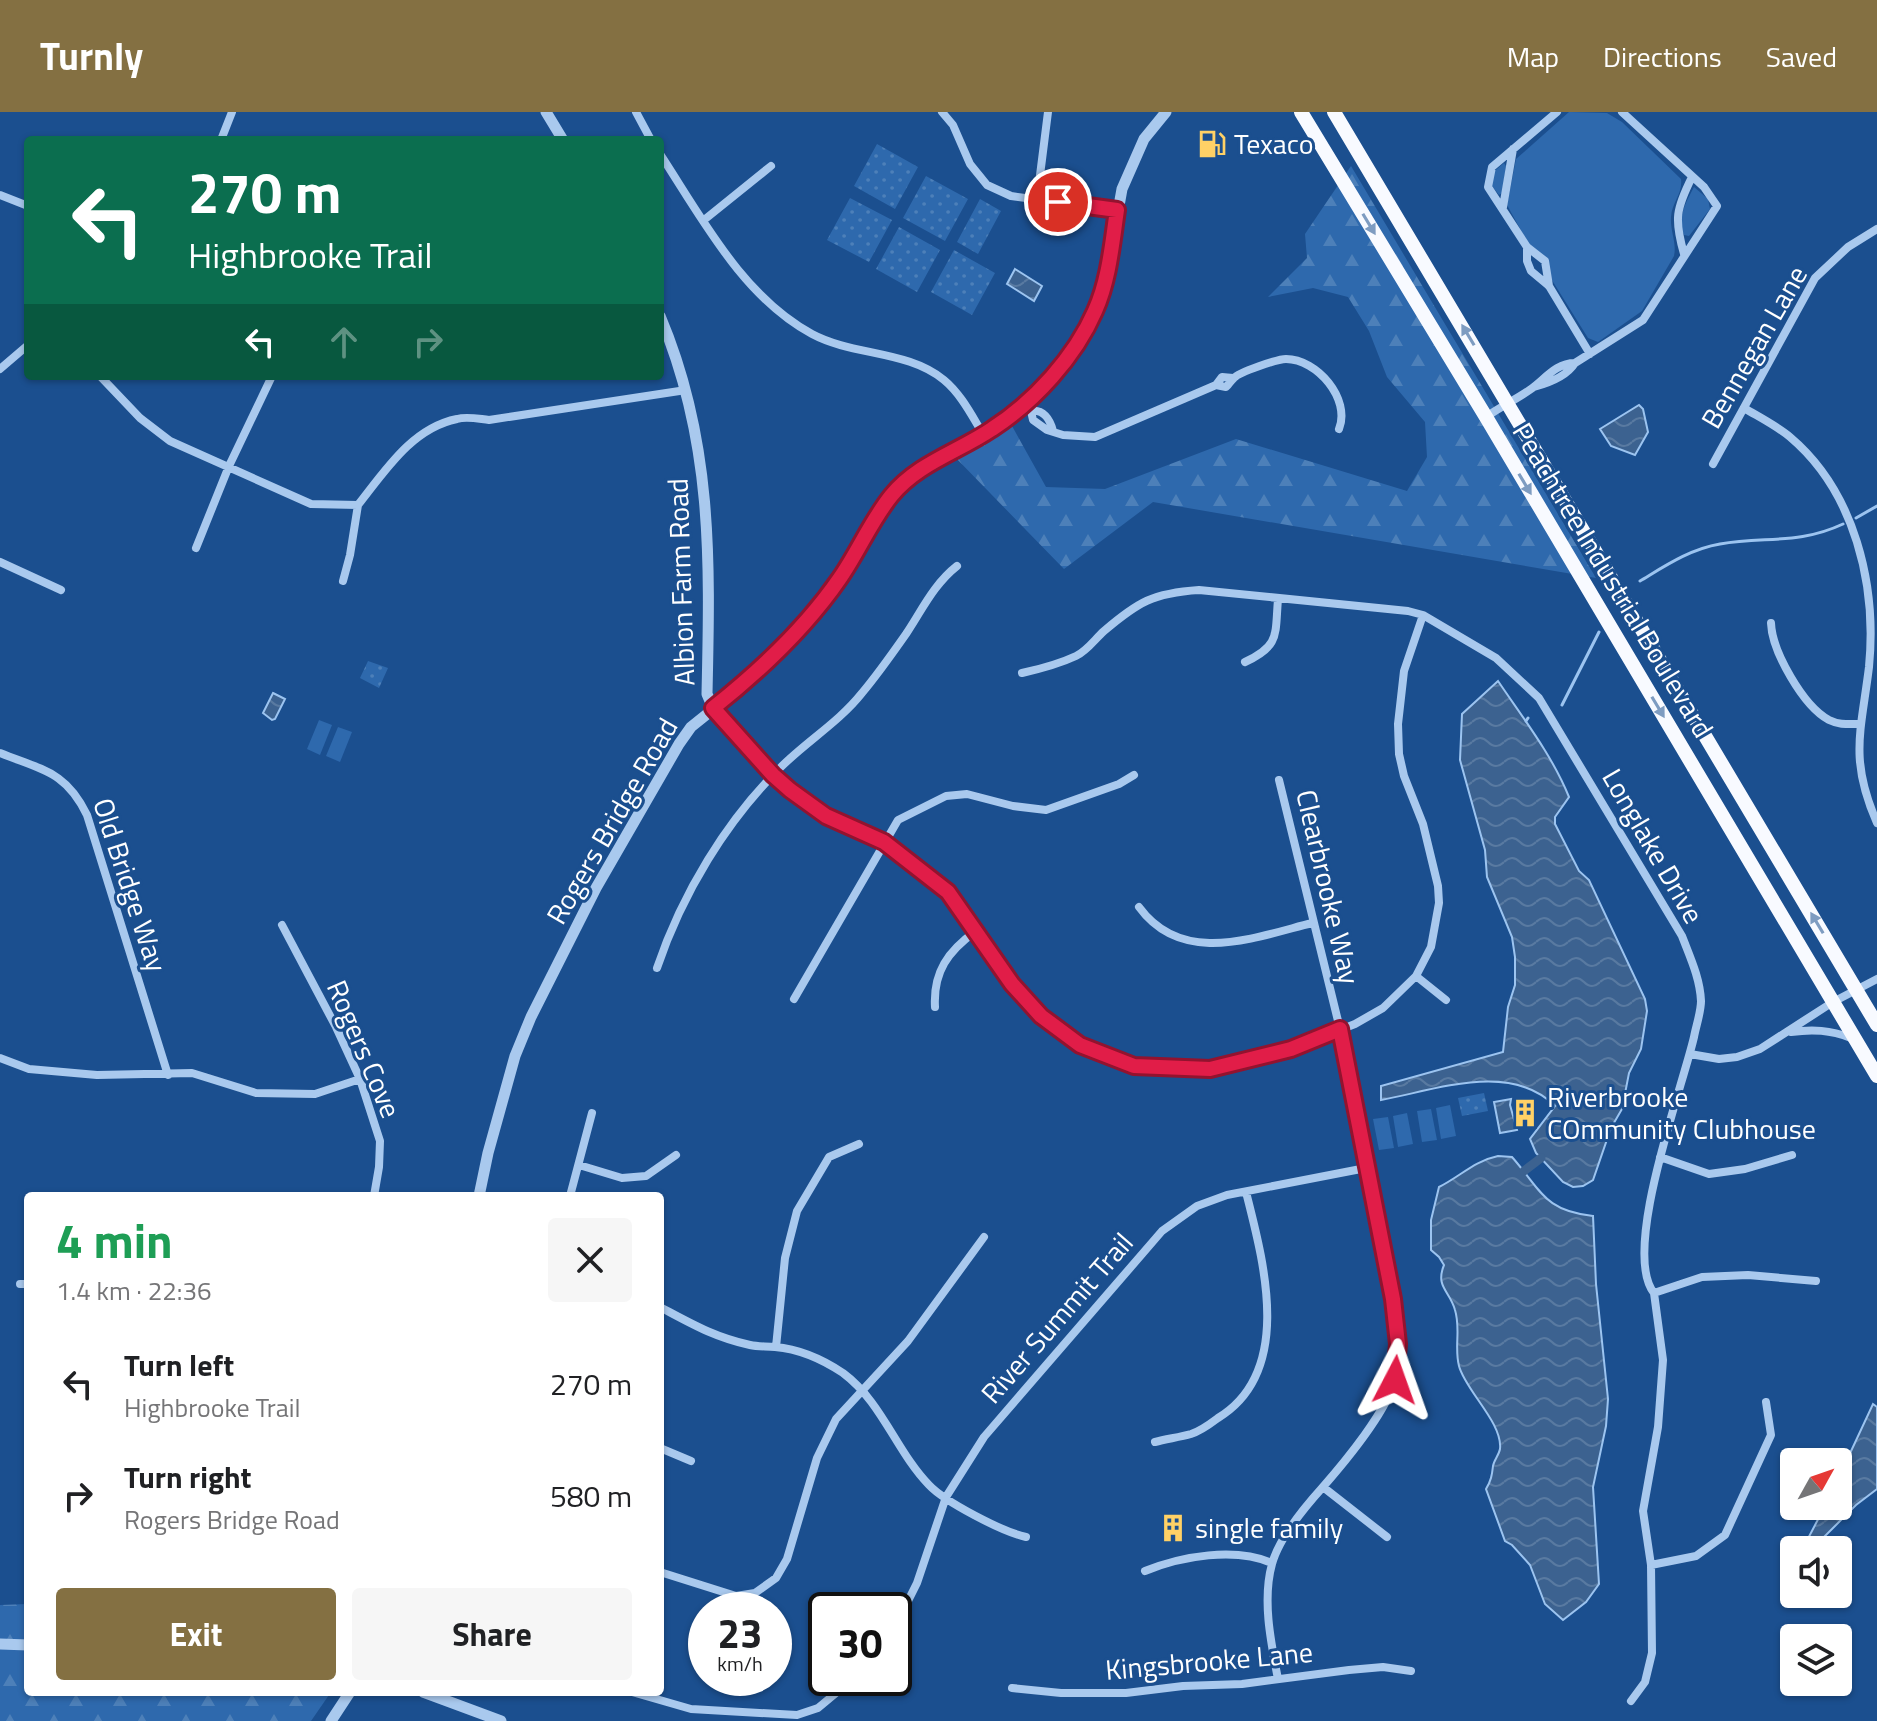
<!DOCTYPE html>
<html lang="en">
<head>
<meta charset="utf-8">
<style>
	body { margin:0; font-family:"Titillium Web",sans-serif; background:#f6f6f6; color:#202124; height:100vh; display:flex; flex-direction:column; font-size:30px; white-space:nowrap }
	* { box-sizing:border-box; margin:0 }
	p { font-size:26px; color:#757577 }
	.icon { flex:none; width:44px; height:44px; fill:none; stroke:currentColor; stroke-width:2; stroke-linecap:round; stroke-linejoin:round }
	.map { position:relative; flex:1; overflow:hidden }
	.side { position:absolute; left:24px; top:1080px; width:640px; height:504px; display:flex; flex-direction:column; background:#fff; border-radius:8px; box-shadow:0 2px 6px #0004 }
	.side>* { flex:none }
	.guide { position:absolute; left:24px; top:24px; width:640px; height:244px; border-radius:8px; box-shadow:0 2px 6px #0004; background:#0b6e4f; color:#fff; overflow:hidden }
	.needle { width:52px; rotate:50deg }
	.tools { position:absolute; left:1780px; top:1336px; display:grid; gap:16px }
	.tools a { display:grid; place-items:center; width:72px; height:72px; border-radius:8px; background:#fff; box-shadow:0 2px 6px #0004; font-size:40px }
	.speed { position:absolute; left:688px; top:1480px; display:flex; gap:16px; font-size:40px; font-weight:700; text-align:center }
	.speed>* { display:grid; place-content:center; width:104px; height:104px; border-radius:50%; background:#fff; box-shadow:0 2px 6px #0004; line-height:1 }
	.speed small { font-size:20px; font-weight:400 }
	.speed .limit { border:4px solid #111; border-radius:12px; background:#fff; color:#111 }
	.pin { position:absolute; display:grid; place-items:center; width:68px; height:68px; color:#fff; margin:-34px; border:4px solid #fff; border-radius:50%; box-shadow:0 2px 8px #0007 }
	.me { position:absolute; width:88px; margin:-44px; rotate:4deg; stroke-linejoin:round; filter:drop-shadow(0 0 6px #0008) }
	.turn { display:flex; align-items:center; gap:28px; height:168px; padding:0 32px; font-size:36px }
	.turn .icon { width:104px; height:104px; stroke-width:2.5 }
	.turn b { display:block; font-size:56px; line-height:68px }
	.lanes { display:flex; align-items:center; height:76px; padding:0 32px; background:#0003; justify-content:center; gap:40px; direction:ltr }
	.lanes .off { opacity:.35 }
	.round { display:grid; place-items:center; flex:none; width:84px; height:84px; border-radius:8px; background:#f6f6f6 }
	.summary { display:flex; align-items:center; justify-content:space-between; height:136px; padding:0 32px }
	h1 { font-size:48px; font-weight:700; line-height:60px; color:#1e9e55 }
	.button { display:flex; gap:16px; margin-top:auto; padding:16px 32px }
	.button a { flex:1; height:92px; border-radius:8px; background:#847042; color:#fff; font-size:32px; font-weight:700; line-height:92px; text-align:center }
	.button a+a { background:#f6f6f6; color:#202124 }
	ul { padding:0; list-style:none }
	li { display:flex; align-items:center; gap:24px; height:112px; padding:0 32px }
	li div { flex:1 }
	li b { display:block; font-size:30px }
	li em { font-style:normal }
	header { display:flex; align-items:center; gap:48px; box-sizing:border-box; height:112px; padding:0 40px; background:#847042; color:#fff }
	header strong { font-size:38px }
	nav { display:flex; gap:44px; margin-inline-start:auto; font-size:28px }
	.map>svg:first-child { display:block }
	.green { fill:#2e69ad }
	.forest { fill:url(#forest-firs) }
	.park { fill:url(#park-dots) }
	.water { fill:url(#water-waves); stroke:#9cc4f0; stroke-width:2 }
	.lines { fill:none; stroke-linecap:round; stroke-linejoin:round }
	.stream { stroke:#9cc4f0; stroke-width:3 }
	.canal { stroke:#3c6290; stroke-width:9 }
	.minor { stroke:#a9c9ee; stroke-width:8 }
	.tertiary { stroke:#a9c9ee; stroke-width:11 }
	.trunk { stroke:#f8faff; stroke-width:14 }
	.oneway { fill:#7e9cc1 }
	.route-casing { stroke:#92132f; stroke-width:20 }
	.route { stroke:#e11d48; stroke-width:14 }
	.labels { text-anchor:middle; stroke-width:6; stroke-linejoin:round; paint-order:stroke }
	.poi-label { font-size:28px; fill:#fff; stroke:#1b4f8f; text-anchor:start }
	.street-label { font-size:28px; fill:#fff; stroke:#1b4f8f }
</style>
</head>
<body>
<header>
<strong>Turnly</strong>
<nav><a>Map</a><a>Directions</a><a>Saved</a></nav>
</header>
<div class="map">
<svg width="1877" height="1609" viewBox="0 0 1877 1609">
	<defs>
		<pattern id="forest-firs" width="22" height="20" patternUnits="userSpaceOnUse" patternTransform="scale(2)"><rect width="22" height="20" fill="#2e69ad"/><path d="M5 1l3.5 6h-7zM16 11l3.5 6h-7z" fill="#4d80b9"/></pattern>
		<pattern id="park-dots" width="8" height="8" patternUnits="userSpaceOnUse" patternTransform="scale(2)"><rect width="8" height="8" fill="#2e69ad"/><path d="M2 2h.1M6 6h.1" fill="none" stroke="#4d80b9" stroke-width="1.8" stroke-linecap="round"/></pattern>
		<pattern id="water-waves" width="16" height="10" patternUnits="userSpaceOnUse" patternTransform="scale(2)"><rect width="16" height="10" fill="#3c6290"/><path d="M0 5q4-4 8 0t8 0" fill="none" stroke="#597aa1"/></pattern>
	</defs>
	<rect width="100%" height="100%" fill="#1b4f8f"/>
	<!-- green -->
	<path class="green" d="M1569,0L1607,1L1622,10L1681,67C1683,82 1672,90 1671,105C1670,119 1677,131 1674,144L1642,199L1598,230L1588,226L1550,165L1548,150L1528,131L1507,93L1516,47Z
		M1504,51L1506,54L1502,81L1499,83L1492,74V61Z
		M1694,75L1708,87L1710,97L1689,124L1684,123C1677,105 1686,90 1694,75Z
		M319,608L332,613L320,643L307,637Z
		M338,615L352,620L340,650L326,644Z
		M1450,993L1456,1024L1441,1027L1436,996Z
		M1431,997L1437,1028L1422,1030L1417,999Z
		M1407,1001L1413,1032L1398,1035L1393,1004Z
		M1388,1005L1394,1036L1379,1038L1373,1007Z"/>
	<!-- forest -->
	<path class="forest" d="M1351,54L1596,466L1153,390L1064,457L954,344L992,326L1012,314L1046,375L1105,377L1236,327L1407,379L1427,345L1425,310L1387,265L1369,219L1348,185L1313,176L1268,185L1307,146L1305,122Z
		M28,1492V1580H331L311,1609H0V1493Z"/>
	<!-- park -->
	<path class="park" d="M877,32L918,55L895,97L854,74Z
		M926,64L968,87L945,129L903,106Z
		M850,86L892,108L869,150L827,128Z
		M980,87L1001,99L978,142L957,130Z
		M899,115L940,138L917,180L876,157Z
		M954,138L995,161L972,203L931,180Z
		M368,549L388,556L379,576L360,566Z
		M1484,981L1488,999L1462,1004L1458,986Z"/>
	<!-- water -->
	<path class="water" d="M1015,157L1042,174L1034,189L1007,172Z
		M1639,293L1643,297L1648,320L1635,343L1611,334L1600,317Z
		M1498,569C1523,606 1552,643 1569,685L1555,705V712L1579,759L1589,768L1645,887L1647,899L1641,937L1629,961L1622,997L1611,1016L1593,1068L1583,1074L1573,1075L1563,1070L1536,1041L1530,1027L1555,994C1510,949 1436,978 1381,988V974L1503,940L1508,895L1515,873V845L1512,825L1487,765L1485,738L1460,648L1462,602Z
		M273,581L285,587L275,607L272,608L263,601Z
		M1511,987L1510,993L1517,1018L1500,1021L1494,990Z
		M1498,1044L1512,1045C1541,1078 1544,1099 1593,1104L1596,1172L1608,1287L1606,1314L1593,1375L1599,1472L1586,1490L1563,1508L1545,1492L1530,1453L1512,1433L1505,1429L1486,1377C1491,1369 1492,1363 1493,1354C1494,1348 1499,1343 1500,1337C1503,1311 1465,1278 1459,1254C1454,1235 1461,1217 1455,1198C1450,1179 1435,1175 1444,1153L1439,1145L1431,1138V1108L1439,1075C1461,1064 1474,1049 1498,1044Z
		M1873,1292L1877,1295V1377L1856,1393L1811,1438H1802L1825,1394H1838V1367Z"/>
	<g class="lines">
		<!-- stream -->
		<path class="stream" d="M1856,406L1877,394
			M1640,469C1665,454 1690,437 1720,432C1765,424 1798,433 1843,412
			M1562,593L1599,520
			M1526,609L1528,606"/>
		<!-- canal -->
		<path class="canal" d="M1524,1059L1541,1046"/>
		<!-- minor -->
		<path class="minor" d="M636,0L651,28
			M942,0L953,13L970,52L987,73L1011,84L1117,98
			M1557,0L1492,55L1488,75L1527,135V149L1531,159L1549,174L1590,242
			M221,28L232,0
			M660,42C702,106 743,185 812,222C853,244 908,238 944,268C961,282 972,304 983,322
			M0,83L28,94
			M1037,87L1048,0
			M1503,95L1513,37
			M704,108L771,54
			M1527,135L1545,149L1549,174
			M1684,142C1674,107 1676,97 1692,65
			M0,257L28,233
			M100,264L140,306L170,329L311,392L358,393
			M1216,273L1226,275C1229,273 1230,269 1234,266C1239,260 1278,247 1286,247C1317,247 1351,287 1339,317
			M1534,275C1549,271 1567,264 1575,251L1643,208L1717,94L1704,75L1622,0
			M1024,292L1031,299L1033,308L1047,318L1063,323L1095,325L1216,273L1222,265L1233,266
			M1744,296C1759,305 1777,314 1790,325C1855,380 1877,473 1869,555C1861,620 1849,647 1877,711
			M1031,299C1043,297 1050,307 1053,319
			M1486,305C1500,295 1517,287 1531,277C1545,267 1556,251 1575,251
			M1713,352L1815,166L1848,135L1877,117
			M358,393C385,359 412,316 457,307C467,304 479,307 489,308L686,278
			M196,436L229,354L272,264
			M0,450L61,478
			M343,469L350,443L358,393
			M1771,511C1772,539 1803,594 1829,608C1839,613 1848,612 1860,612
			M1245,550C1280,534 1275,523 1278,487
			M1022,561C1040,557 1059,552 1076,544C1087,539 1095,527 1104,519C1138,490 1153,481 1199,478L1408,499L1423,503L1496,546L1539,586L1682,824C1690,845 1700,866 1701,889C1701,900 1696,914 1694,925C1682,977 1621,1140 1654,1181L1663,1248L1658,1315L1643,1399L1651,1453L1652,1541L1645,1570L1631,1589
			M713,596L773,663L790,678L826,704L884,730L948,780L1012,872L1041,904L1080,933L1134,954L1210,957L1291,937L1355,912L1383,896L1416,864L1431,835L1439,791L1438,774L1423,712L1404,664L1399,642L1398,612L1404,559L1423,503
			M0,641C42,658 66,659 87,703L168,963
			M1139,795C1182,854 1253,826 1312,811
			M282,813L336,915L360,967L380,1029L379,1055L374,1084
			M657,856C682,782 726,709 781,655C807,629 839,610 862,581C878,562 892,542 906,522C922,498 934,472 957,454
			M1416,864L1446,888
			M794,887L898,708L946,684L967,682L1013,694L1046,698L1119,672L1134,663
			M935,895C933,860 948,839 976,819
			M1791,920C1813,917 1830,918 1851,926
			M1690,942L1719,947L1737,945L1760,937L1833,890L1877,867
			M0,946L29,957L97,963L192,961L256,981L315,982L360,967
			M1660,1045L1709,1062L1745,1057L1792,1043
			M579,1053L622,1066L646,1064L676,1043
			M570,1084L592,1001
			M20,1172H28
			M1654,1181L1702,1165L1748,1163L1816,1169
			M660,1195C692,1212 714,1225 750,1233C758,1235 766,1234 775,1235C799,1237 822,1247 843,1261C882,1290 896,1339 929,1373C945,1390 1003,1420 1026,1425
			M776,1235L785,1146L797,1099L829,1045L859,1032
			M1155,1330C1167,1327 1180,1325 1191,1322C1201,1319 1210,1312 1218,1306C1294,1260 1264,1151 1246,1080
			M660,1336L691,1349
			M1323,1375L1387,1425
			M1651,1453L1696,1444L1725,1423L1771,1323L1766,1290
			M1145,1459C1182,1444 1235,1435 1272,1451
			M660,1460L736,1484L755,1481L776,1466L787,1447L817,1346L836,1307L908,1229L984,1125
			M894,1517L917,1471L946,1385L984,1325L1162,1119L1197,1094L1227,1083L1366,1056
			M1278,1567C1271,1531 1262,1488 1272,1452C1279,1426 1304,1396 1322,1376C1343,1352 1390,1296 1395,1265C1400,1239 1396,1213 1393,1187L1340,917L1279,668
			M1012,1576L1061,1581H1126L1183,1574L1242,1572L1349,1558L1383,1555L1411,1559
			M632,1580L691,1597L797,1603L818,1596L854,1566"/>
		<!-- tertiary -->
		<path class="tertiary" d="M546,0L563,28
			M660,204C713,329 710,449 707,582L713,596
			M479,1084L488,1041L515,944L531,905L596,776L679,632L691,615L757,562L806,510L839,467L891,384L912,363L994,316L1045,272L1074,235L1096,199L1107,161L1122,77L1144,27L1166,0
			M0,1532L28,1533
			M423,1580L501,1609
			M331,1609L350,1580"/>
		<!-- trunk -->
		<path class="trunk" d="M1301,0L1486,305L1877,964
			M1334,0L1877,913"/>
	</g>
	<!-- one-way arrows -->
	<defs><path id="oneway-solid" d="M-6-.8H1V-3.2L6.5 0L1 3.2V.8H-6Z" transform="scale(2)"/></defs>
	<g class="oneway">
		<use href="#oneway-solid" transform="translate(1369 112) rotate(59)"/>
		<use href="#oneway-solid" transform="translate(1468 223) rotate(-121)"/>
		<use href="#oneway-solid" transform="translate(1525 372) rotate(59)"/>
		<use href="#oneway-solid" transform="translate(1658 595) rotate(59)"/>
		<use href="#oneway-solid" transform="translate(1817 811) rotate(-121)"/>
	</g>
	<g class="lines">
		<defs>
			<path id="route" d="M1058,90L1117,98C1112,132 1109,168 1095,199C1075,245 1034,290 992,317C958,340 918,351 891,384C871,409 858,440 840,466C805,517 761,558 713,596L773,663L790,678L826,704L884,730L948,780L1012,872L1041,904L1080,933L1134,954L1210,957L1291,937L1340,917L1393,1187L1398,1232L1395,1268"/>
		</defs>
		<!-- route casing -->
		<use href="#route" class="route-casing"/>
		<!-- route -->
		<use href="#route" class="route"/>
	</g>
	<!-- icons -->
	<defs>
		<symbol id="fuel-bare" viewBox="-9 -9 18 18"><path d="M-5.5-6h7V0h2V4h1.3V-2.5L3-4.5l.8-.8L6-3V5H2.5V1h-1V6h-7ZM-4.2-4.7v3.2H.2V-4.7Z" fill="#ffd166" stroke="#1b4f8f" stroke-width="2.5" paint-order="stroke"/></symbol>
		<symbol id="building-bare" viewBox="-9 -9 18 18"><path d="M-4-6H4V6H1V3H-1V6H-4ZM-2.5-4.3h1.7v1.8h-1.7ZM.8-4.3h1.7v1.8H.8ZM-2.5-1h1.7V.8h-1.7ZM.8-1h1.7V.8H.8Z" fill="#ffd166" stroke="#1b4f8f" stroke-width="2.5" paint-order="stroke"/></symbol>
	</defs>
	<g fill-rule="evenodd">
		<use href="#fuel-bare" x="1192" y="12" width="40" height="40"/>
		<use href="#building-bare" x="1505" y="981" width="40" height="40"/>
		<use href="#building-bare" x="1153" y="1396" width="40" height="40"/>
	</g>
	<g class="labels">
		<!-- poi labels -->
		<g class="poi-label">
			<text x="1234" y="42">Texaco</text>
			<text x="1547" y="995">Riverbrooke<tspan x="1547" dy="32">COmmunity Clubhouse</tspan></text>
			<text x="1195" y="1426">single family</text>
		</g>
		<!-- street labels -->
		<g class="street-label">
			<text transform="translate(1754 235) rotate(-60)" y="10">Bennegan Lane</text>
			<text transform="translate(1613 468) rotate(59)" y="10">Peachtree Industrial Boulevard</text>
			<text transform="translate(681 470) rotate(-92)" y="10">Albion Farm Road</text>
			<text transform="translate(612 709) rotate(-60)" y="10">Rogers Bridge Road</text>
			<text transform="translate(1653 734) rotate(60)" y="10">Longlake Drive</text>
			<text transform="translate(130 773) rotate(72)" y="10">Old Bridge Way</text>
			<text transform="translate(1328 775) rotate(77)" y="10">Clearbrooke Way</text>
			<text transform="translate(364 937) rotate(67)" y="10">Rogers Cove</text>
			<text transform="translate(1057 1206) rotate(-49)" y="10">River Summit Trail</text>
			<text transform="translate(1209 1549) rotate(-5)" y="10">Kingsbrooke Lane</text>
		</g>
	</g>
</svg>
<div class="tools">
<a><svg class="needle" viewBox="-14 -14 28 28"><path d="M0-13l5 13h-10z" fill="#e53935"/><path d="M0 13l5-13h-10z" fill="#757577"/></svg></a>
<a><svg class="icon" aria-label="sound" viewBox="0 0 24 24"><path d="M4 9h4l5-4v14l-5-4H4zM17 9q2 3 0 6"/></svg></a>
<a><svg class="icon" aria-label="layers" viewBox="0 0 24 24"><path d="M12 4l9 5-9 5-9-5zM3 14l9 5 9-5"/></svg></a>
</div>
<div class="speed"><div>23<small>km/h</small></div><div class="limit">30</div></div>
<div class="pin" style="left:1058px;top:90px;background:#d93025"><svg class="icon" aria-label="arrive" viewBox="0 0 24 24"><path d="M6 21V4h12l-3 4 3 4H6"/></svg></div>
<svg class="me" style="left:1395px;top:1268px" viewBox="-20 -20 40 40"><path d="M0-17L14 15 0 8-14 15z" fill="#e11d48" stroke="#fff" stroke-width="4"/></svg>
<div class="guide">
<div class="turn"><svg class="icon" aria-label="left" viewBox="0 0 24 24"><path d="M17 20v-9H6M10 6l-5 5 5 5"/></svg><div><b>270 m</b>Highbrooke Trail</div></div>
<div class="lanes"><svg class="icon" aria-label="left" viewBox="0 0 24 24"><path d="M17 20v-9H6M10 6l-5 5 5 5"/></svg><svg class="icon off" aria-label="ahead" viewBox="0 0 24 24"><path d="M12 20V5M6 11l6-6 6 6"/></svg><svg class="icon off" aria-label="right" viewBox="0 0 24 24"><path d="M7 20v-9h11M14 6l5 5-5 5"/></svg></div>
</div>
<section class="side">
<div class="summary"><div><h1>4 min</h1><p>1.4 km · 22:36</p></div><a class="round"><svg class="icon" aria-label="close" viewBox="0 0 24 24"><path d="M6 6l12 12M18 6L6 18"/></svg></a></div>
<ul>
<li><svg class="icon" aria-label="left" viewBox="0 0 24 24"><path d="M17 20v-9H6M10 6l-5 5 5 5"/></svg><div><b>Turn left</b><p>Highbrooke Trail</p></div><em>270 m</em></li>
<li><svg class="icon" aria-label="right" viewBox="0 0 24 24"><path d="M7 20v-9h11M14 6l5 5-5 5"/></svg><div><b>Turn right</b><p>Rogers Bridge Road</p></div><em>580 m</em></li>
</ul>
<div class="button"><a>Exit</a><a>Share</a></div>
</section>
</div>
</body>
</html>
